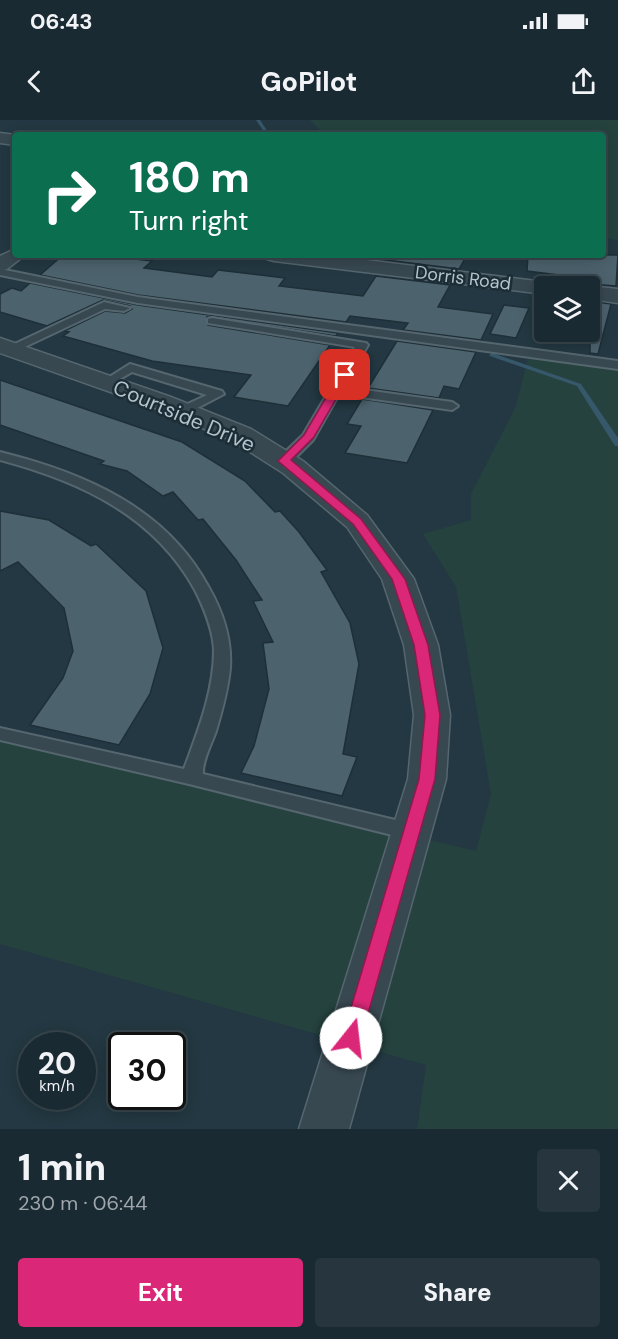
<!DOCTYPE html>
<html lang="en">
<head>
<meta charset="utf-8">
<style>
	body { margin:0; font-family:"DM Sans",sans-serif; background:#27363e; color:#f1f3f6; height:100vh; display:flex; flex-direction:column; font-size:22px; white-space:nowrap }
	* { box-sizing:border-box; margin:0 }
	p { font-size:20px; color:#9fa7ac }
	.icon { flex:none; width:33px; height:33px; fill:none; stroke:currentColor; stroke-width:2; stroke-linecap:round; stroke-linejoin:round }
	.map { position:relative; height:1009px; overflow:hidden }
	.panel { display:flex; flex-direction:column; background:#1a2a32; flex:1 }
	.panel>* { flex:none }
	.guide { position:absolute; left:12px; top:12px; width:594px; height:126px; border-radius:6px; box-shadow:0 3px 15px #0003,0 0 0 2px #38464d; background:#0b6e4f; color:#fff; overflow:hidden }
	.controls { position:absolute; left:534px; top:156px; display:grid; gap:12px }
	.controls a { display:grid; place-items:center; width:66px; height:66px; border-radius:6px; background:#1a2a32; box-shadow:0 3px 15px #0003,0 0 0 2px #38464d; font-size:30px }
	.speed { position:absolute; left:18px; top:912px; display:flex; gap:12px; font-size:30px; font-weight:700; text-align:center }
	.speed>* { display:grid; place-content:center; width:78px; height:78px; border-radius:50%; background:#1a2a32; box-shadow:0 3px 15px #0003,0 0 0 2px #38464d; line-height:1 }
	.speed small { font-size:15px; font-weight:400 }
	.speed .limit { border:3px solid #111; border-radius:9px; background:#fff; color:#111 }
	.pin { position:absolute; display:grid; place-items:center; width:51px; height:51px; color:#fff; margin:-26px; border-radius:12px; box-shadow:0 3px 9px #0006 }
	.me { position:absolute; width:66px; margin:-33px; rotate:16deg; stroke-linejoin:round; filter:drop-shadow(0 0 4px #0008) }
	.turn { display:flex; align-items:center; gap:21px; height:126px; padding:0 18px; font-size:27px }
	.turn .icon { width:78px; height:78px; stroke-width:2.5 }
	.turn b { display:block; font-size:42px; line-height:51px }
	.round { display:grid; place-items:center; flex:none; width:63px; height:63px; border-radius:6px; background:#27363e }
	.summary { display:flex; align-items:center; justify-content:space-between; height:102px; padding:0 18px }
	h1 { font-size:36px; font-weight:800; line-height:45px }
	.cta { display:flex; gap:12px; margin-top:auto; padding:12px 18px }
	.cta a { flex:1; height:69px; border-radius:6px; background:#db2777; color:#fff; font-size:24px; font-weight:800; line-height:69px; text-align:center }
	.cta a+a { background:#27363e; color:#f1f3f6 }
	.status { display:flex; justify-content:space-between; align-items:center; height:42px; padding:0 30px; background:#1a2a32; direction:ltr }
	.status svg { height:16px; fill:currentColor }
	header { display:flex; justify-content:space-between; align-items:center; height:78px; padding:0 18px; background:#1a2a32; font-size:27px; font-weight:800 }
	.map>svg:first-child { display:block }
	.green { fill:#25423f }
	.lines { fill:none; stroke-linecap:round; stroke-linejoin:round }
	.stream { fill:#36586a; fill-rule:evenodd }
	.building { fill:#4c626d; stroke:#1e2f38; stroke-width:1.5 }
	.service-casing { stroke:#55666f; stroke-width:4 }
	.minor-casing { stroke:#55666f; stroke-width:3 }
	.service { fill:#384851; fill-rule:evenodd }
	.minor { fill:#384851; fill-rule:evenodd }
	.route { fill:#db2777; stroke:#8e194d; stroke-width:1.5 }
	.labels { text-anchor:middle; stroke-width:5; stroke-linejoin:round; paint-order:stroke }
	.far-street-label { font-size:18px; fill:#b4c3cc; stroke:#1c2d36 }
	.street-label { font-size:21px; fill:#b4c3cc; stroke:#1c2d36 }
</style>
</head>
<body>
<div class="status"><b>06:43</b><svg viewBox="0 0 49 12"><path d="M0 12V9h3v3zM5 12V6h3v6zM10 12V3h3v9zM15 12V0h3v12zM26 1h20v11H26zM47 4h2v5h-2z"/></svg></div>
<header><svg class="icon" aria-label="back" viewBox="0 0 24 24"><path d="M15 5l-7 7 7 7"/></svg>GoPilot<svg class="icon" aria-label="share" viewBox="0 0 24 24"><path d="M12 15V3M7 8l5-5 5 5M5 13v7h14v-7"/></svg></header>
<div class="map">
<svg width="618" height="1009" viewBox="0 0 618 1009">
	<rect width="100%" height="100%" fill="#233842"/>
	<!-- green -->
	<path class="green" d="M310,0H618V120L603,118V15H325Z
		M528,238L618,250V1009H417L426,945L0,824V619L476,731L491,674L456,467L423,414L471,400V374L516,286Z"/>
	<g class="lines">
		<!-- stream -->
		<path class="stream" d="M256,0H260L270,15H266Z
			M492,233L581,264L618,318V326H615L577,266L490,236L489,235Z"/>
	</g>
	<!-- building -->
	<path class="building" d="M63,135H101L152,141L144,148L212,157L218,150L285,158L279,166L363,176L376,156L450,165L438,187L493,194L481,220L403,210L408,203L350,196L346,202L138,175L40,155Z
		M389,135H467L459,149L386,140Z
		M528,135H618L616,166L590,164V159L527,151Z
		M30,163L138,185L338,213L336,216L207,197L208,205L330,225L288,286L234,277L251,255L152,241L63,216L69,212L64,211L105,191L125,193L132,189L130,186L103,180L47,206L0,192V174L12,168L21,171Z
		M590,181L611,184L598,234L590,233Z
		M504,185L529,188L516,218L490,214Z
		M397,221L476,232L459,269L444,266L439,278L368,268Z
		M0,260L182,322L245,361L275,392L280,391L299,412L327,450L321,452L350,503L359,544L343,634L357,637L342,676L241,653L254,626L269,569L263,523L273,522L253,481L262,480L236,440L203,399L198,400L173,372L163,376L127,351L100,344L104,341L0,305Z
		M362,279L433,290L407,343L345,333L361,306L347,304Z
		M0,391L49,400L91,426L96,424L146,471L163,528L150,574L119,625L30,605L63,558L73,531L64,488L18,442L0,451Z"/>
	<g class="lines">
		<defs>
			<path id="service" d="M0,149L138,177L618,241V249L138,183L0,155Z
				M104,182L130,188L124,191L105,189L14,232L4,229Z
				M212,198L366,223L368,225L343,267L452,282L458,286L452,290L339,274L313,320L289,344H279V338L303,315L355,227L208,203V199Z
				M130,244L222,271L224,274L184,295L178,291L179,288L207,275L132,252L106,267L100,263Z
				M0,332C84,353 165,387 208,466C223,492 232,518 230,548C228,570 222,591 216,611C212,623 202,641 203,654L412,704L419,707L422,712L419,717L412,720L189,664L0,620V608L184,649C198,611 214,571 214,530C213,509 204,488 195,470C154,395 79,361 0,340Z"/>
			<path id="minor" d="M0,13L15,15V25L0,23Z
				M15,129V135H25L7,149L0,151V136Z
				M264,135H325L544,162L554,166H544V174L274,141L267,139Z
				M590,166L618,169V183L590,179Z
				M0,218L171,277L251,309L303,341L367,395L414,459L438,525L450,595L446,659L349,1009H299L408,659L414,595L404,525L382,459L347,407L283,353L233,321L153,287L0,233Z"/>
		</defs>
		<!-- service casing -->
		<use href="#service" class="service-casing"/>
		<!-- minor casing -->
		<use href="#minor" class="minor-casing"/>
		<!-- service -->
		<use href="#service" class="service"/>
		<!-- minor -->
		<use href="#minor" class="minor"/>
	</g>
	<!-- route -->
	<path class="route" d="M341,252L350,255L314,317L291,340L361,399L405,459L428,525L440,595L435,659L361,918L358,924L351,926L344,924L342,918L419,659L425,595L414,525L392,459L353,404L278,341L304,315Z"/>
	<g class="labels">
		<!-- far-street labels -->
		<g class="far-street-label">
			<text transform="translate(463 158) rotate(7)" y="6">Dorris Road</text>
		</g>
		<!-- street labels -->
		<g class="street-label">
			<text transform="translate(184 296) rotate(23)" y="7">Courtside Drive</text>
		</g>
	</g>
</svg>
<div class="controls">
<a><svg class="icon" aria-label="layers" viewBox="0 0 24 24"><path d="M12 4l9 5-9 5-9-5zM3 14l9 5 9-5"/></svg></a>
</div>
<div class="speed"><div>20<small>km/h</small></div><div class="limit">30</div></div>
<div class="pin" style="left:345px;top:255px;background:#d93025"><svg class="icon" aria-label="arrive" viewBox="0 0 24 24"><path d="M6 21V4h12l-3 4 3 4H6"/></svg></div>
<svg class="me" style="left:351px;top:918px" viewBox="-20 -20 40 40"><circle r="19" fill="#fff"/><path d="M0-13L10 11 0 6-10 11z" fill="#db2777"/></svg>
<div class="guide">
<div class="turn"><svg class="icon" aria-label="right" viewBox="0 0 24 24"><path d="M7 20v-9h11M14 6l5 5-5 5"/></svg><div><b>180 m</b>Turn right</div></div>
</div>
</div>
<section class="panel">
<div class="summary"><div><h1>1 min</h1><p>230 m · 06:44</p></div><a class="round"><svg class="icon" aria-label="close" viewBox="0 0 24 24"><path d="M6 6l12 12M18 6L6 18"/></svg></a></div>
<div class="cta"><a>Exit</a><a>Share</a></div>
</section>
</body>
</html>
